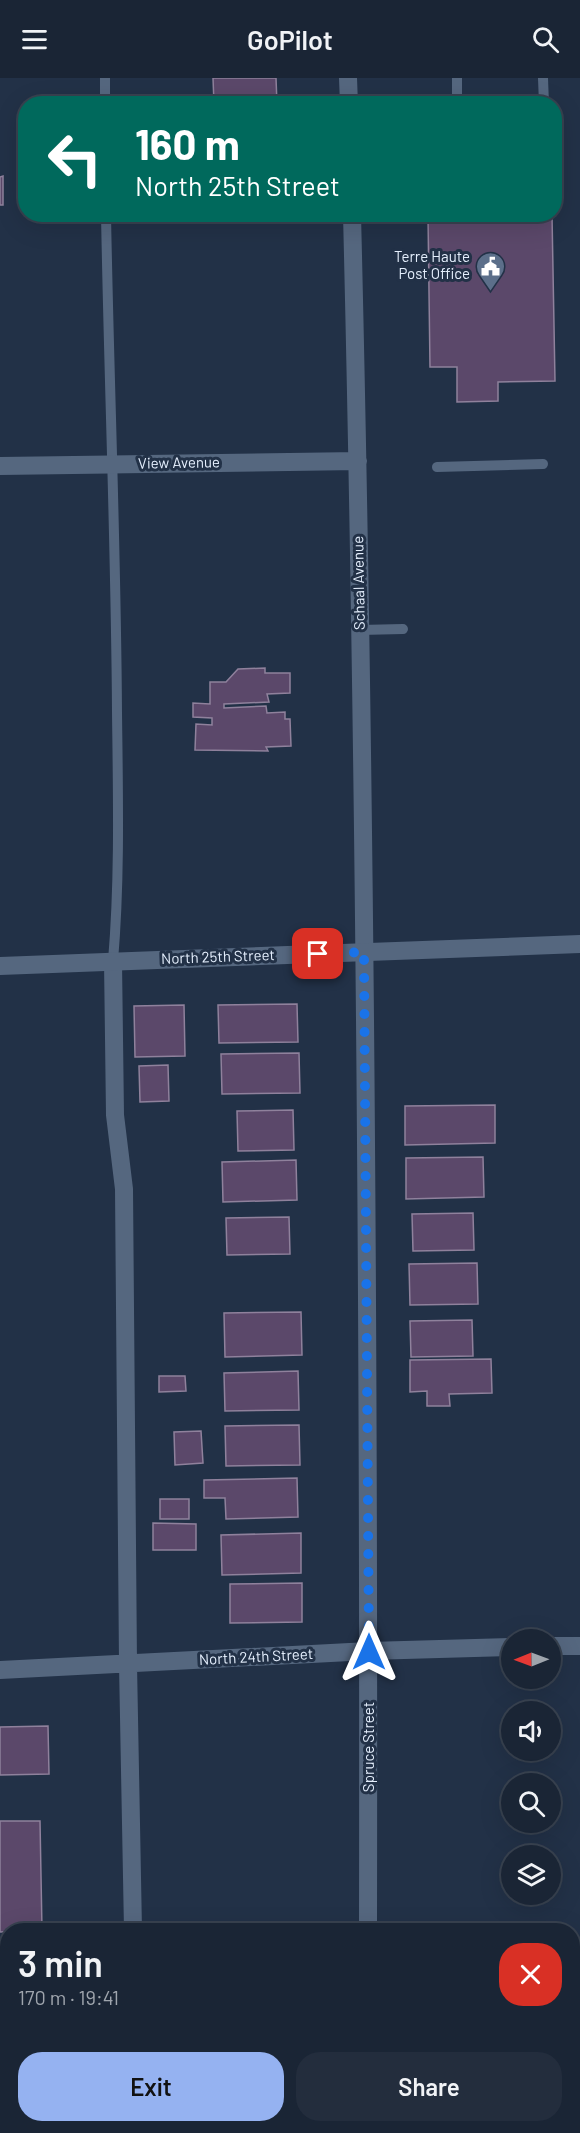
<!DOCTYPE html>
<html lang="en">
<head>
<meta charset="utf-8">
<style>
	body { margin:0; font-family:Barlow,sans-serif; background:#232d3d; color:#f1f3f6; height:100vh; display:flex; flex-direction:column; font-size:22px; white-space:nowrap }
	* { box-sizing:border-box; margin:0 }
	p { font-size:20px; color:#9fa5ad }
	.icon { flex:none; width:33px; height:33px; fill:none; stroke:currentColor; stroke-width:2; stroke-linecap:round; stroke-linejoin:round }
	.map { position:relative; flex:1; overflow:hidden }
	.side { position:absolute; left:0px; top:1845px; width:580px; height:210px; display:flex; flex-direction:column; background:#1a2535; border-radius:24px 24px 0 0; box-shadow:0 6px 24px #0002,0 0 0 2px #384250 }
	.side>* { flex:none }
	.banner { position:absolute; left:18px; top:18px; width:544px; height:126px; border-radius:24px; box-shadow:0 6px 24px #0002,0 0 0 2px #384250; background:#00695c; color:#fff; overflow:hidden }
	.needle { width:39px; rotate:269deg }
	.controls { position:absolute; left:501px; top:1551px; display:grid; gap:12px }
	.controls a { display:grid; place-items:center; width:60px; height:60px; border-radius:50%; background:#1a2535; box-shadow:0 6px 24px #0002,0 0 0 2px #384250; font-size:30px }
	.pin { position:absolute; display:grid; place-items:center; width:51px; height:51px; color:#fff; margin:-26px; border-radius:12px; box-shadow:0 3px 9px #0006 }
	.me { position:absolute; width:66px; margin:-33px; rotate:0deg; stroke-linejoin:round; filter:drop-shadow(0 0 4px #0008) }
	.turn { display:flex; align-items:center; gap:21px; height:126px; padding:0 18px; font-size:27px }
	.turn .icon { width:78px; height:78px; stroke-width:2.5 }
	.turn b { display:block; font-size:42px; line-height:51px }
	.round { display:grid; place-items:center; flex:none; width:63px; height:63px; border-radius:24px; background:#232d3d }
	.summary { display:flex; align-items:center; justify-content:space-between; height:102px; padding:0 18px }
	h1 { font-size:36px; font-weight:600; line-height:45px }
	.button { display:flex; gap:12px; margin-top:auto; padding:12px 18px }
	.button a { flex:1; height:69px; border-radius:24px; background:#95b2f1; color:#111; font-size:24px; font-weight:600; line-height:69px; text-align:center }
	.button a+a { background:#232d3d; color:#f1f3f6 }
	header { display:flex; justify-content:space-between; align-items:center; height:78px; padding:0 18px; background:#1a2535; font-size:27px; font-weight:600 }
	.map>svg:first-child { display:block }
	.building { fill:#5b486a; stroke:#8f819c; stroke-width:1.5 }
	.lines { fill:none; stroke-linecap:round; stroke-linejoin:round }
	.lane { stroke:#55677f; stroke-width:10 }
	.street { stroke:#55677f; stroke-width:18 }
	.secondary { stroke:#55677f; stroke-width:18 }
	.route { stroke:#1a73e8; stroke-width:10; stroke-dasharray:0 18 }
	.labels { text-anchor:middle; stroke-width:6; stroke-linejoin:round; paint-order:stroke }
	.poi-label { font-size:15px; fill:#e5effd; stroke:#223147; text-anchor:end }
	.street-label { font-size:15px; fill:#e5effd; stroke:#223147 }
</style>
</head>
<body>
<header><svg class="icon" aria-label="menu" viewBox="0 0 24 24"><path d="M4 6h16M4 12h16M4 18h16"/></svg>GoPilot<svg class="icon" aria-label="search" viewBox="0 0 24 24"><circle cx="10" cy="10" r="6"/><path d="M15 15l6 6"/></svg></header>
<div class="map">
<svg width="580" height="2055" viewBox="0 0 580 2055">
	<rect width="100%" height="100%" fill="#223147"/>
	<!-- building -->
	<path class="building" d="M213,0H276L277,26H214Z
		M3,98V127H0V99Z
		M460,136L552,137L555,303L498,304V323L457,324V289H430L428,138Z
		M265,590V595H290V615L267,616L269,624L224,626V630L266,628L267,635L285,634V641H290L291,668L266,669L268,673L195,672L196,646L212,647V640L193,639V625L210,626V604H226L238,591Z
		M297,926L298,964L219,965L218,927Z
		M184,927L185,978L135,979L134,928Z
		M299,975L300,1015L222,1016L221,976Z
		M168,987L169,1023L140,1024L139,988Z
		M495,1027V1065L405,1067V1028Z
		M293,1032L294,1072L238,1073L237,1033Z
		M483,1079L484,1119L406,1121V1080Z
		M296,1082L297,1122L223,1124L222,1084Z
		M473,1135L474,1172L413,1173L412,1136Z
		M289,1139L290,1176L227,1177L226,1140Z
		M477,1185L478,1226L410,1227L409,1186Z
		M301,1234L302,1277L225,1279L224,1235Z
		M472,1242L473,1278L411,1279L410,1243Z
		M491,1281L492,1315L449,1316L450,1328H427V1313L410,1314V1282Z
		M298,1293L299,1332L225,1333L224,1295Z
		M159,1298H185L186,1313L159,1314Z
		M299,1347L300,1387L226,1388L225,1348Z
		M201,1353L203,1385L175,1387L174,1354Z
		M297,1400L298,1439L226,1441L225,1420H204V1402Z
		M160,1421H189V1441H160Z
		M153,1445L196,1446V1472H153Z
		M301,1455V1495L222,1497L221,1457Z
		M302,1505V1544L230,1545V1506Z
		M48,1648L49,1696L0,1697V1649Z
		M0,1743H40L42,1852L0,1854Z"/>
	<g class="lines">
		<!-- lane -->
		<path class="lane" d="M105,0V26
			M457,0V26
			M543,0L544,26
			M106,136C109,303 116,468 117,634C118,717 120,801 113,883
			M437,389L543,386
			M360,552L403,551"/>
		<!-- street -->
		<path class="street" d="M348,0L349,26
			M352,136C366,708 369,1281 368,1852
			M0,388L358,383
			M113,883L115,1037L124,1111L128,1586L133,1852
			M550,1568H580
			M0,1592L369,1573L512,1569
			M137,2048V2055
			M368,2055V2048"/>
		<!-- secondary -->
		<path class="secondary" d="M0,888L580,866"/>
	</g>
	<g class="lines">
		<!-- route -->
		<path class="route" d="M318,876L364,874L369,1574"/>
	</g>
	<!-- icons -->
	<defs>
		<symbol id="civic-pin" viewBox="-11 -11 22 30"><path d="M0 17L-7.5 6A9.5 9.5 0 1 1 7.5 6Z" fill="#5c6f8a" stroke="#223147"/><path d="M-.6-6.5H3V-4.5H.6V-3L4-1V1h2V6H-6V1h2V-1L-.6-3ZM-1.2 2.5V6h2.4V2.5Z" fill="#fff"/></symbol>
	</defs>
	<g fill-rule="evenodd">
		<use href="#civic-pin" x="474" y="172" width="33" height="45"/>
	</g>
	<g class="labels">
		<!-- poi labels -->
		<g class="poi-label">
			<text x="470" y="184">Terre Haute<tspan x="470" dy="17">Post Office</tspan></text>
		</g>
		<!-- street labels -->
		<g class="street-label">
			<text transform="translate(179 385) rotate(-1)" y="5">View Avenue</text>
			<text transform="translate(359 505) rotate(-91)" y="5">Schaal Avenue</text>
			<text transform="translate(218 879) rotate(-2)" y="5">North 25th Street</text>
			<text transform="translate(256 1579) rotate(-3)" y="5">North 24th Street</text>
			<text transform="translate(369 1669) rotate(-90)" y="5">Spruce Street</text>
		</g>
	</g>
</svg>
<div class="controls">
<a><svg class="needle" viewBox="-14 -14 28 28"><path d="M0-13l5 13h-10z" fill="#e53935"/><path d="M0 13l5-13h-10z" fill="#9fa5ad"/></svg></a>
<a><svg class="icon" aria-label="sound" viewBox="0 0 24 24"><path d="M4 9h4l5-4v14l-5-4H4zM17 9q2 3 0 6"/></svg></a>
<a><svg class="icon" aria-label="search" viewBox="0 0 24 24"><circle cx="10" cy="10" r="6"/><path d="M15 15l6 6"/></svg></a>
<a><svg class="icon" aria-label="layers" viewBox="0 0 24 24"><path d="M12 4l9 5-9 5-9-5zM3 14l9 5 9-5"/></svg></a>
</div>
<div class="pin" style="left:318px;top:876px;background:#d93025"><svg class="icon" aria-label="arrive" viewBox="0 0 24 24"><path d="M6 21V4h12l-3 4 3 4H6"/></svg></div>
<svg class="me" style="left:369px;top:1574px" viewBox="-20 -20 40 40"><path d="M0-17L14 15 0 8-14 15z" fill="#1a73e8" stroke="#fff" stroke-width="4"/></svg>
<div class="banner">
<div class="turn"><svg class="icon" aria-label="left" viewBox="0 0 24 24"><path d="M17 20v-9H6M10 6l-5 5 5 5"/></svg><div><b>160 m</b>North 25th Street</div></div>
</div>
<section class="side">
<div class="summary"><div><h1>3 min</h1><p>170 m · 19:41</p></div><a class="round" style="background:#d93025;color:#fff"><svg class="icon" aria-label="close" viewBox="0 0 24 24"><path d="M6 6l12 12M18 6L6 18"/></svg></a></div>
<div class="button"><a>Exit</a><a>Share</a></div>
</section>
</div>
</body>
</html>
